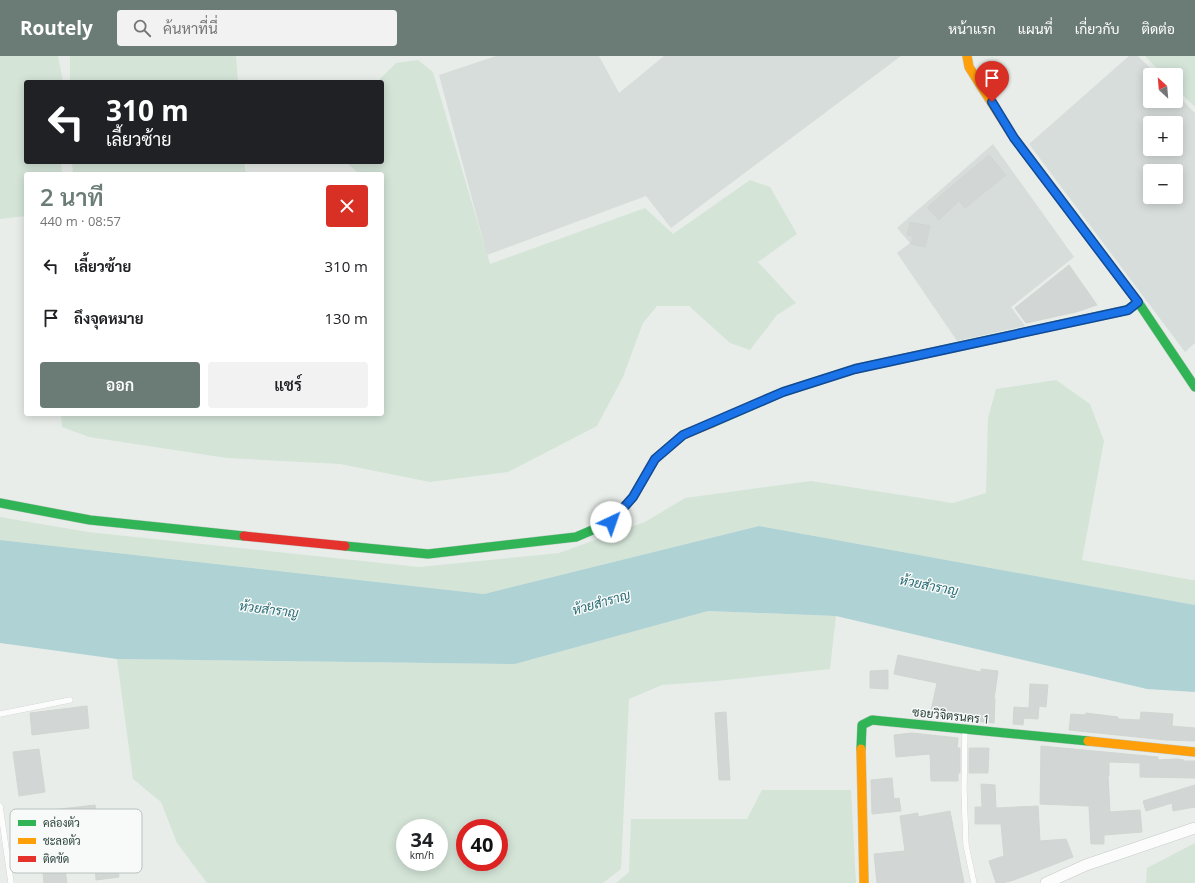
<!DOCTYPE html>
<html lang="th">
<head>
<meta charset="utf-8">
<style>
	body { margin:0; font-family:"Open Sans",Sarabun,sans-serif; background:#f2f2f2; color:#202124; height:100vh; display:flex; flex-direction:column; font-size:15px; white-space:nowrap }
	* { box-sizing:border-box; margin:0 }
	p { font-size:13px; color:#757577 }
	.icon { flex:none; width:22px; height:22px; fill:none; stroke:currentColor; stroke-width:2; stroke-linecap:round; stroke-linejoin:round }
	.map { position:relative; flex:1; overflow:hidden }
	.side { position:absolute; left:24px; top:116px; width:360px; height:244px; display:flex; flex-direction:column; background:#fff; border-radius:4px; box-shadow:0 2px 10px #0003 }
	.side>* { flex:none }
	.top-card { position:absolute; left:24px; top:24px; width:360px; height:84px; border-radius:4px; box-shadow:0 2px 10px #0003; background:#202124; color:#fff; overflow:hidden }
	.needle { width:26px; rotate:334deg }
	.buttons { position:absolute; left:1143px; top:12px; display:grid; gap:8px }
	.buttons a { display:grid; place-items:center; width:40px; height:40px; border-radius:4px; background:#fff; box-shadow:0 2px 10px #0003; font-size:20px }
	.speed { position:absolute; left:396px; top:763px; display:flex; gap:8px; font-size:20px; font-weight:700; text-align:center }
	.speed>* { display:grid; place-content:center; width:52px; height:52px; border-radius:50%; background:#fff; box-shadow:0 2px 10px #0003; line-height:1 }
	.speed small { font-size:10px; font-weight:400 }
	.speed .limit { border:6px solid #d22; background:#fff; color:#111 }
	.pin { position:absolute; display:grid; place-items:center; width:34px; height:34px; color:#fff; margin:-41px -17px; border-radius:50% 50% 50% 0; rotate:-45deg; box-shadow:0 0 4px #0007 }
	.pin .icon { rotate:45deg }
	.me { position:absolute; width:44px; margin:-22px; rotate:42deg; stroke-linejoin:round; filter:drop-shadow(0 0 3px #0008) }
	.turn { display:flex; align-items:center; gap:14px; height:84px; padding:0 16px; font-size:18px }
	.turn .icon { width:52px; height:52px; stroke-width:2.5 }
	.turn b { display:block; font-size:28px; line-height:34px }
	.round { display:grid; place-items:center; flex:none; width:42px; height:42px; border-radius:4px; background:#f2f2f2 }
	.summary { display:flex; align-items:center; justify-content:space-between; height:68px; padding:0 16px }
	h1 { font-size:24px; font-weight:600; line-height:30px; color:#6b7b76 }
	.cta { display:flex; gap:8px; margin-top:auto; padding:8px 16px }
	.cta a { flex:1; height:46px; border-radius:4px; background:#6b7b76; color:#fff; font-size:16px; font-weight:600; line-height:46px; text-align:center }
	.cta a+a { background:#f2f2f2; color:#202124 }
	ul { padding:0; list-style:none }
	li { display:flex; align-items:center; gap:12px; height:52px; padding:0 16px }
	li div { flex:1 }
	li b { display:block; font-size:15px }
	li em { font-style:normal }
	header { display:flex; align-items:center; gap:24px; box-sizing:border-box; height:56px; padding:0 20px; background:#6b7b76; color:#fff }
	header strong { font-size:19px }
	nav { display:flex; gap:22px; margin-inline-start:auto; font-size:14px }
	.search { width:280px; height:36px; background:#f2f2f2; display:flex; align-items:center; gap:10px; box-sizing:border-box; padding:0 14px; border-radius:4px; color:#757577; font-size:15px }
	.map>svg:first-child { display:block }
	.built { fill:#d7ddda; fill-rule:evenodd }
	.green { fill:#d4e4d7; fill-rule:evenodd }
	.water { fill:#afd2d4 }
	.building { fill:#d2d6d4; stroke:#d1d6d3 }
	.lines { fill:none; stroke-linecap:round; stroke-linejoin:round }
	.lane-casing { stroke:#c5cac7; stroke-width:6 }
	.street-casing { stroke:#c5cac7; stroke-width:12 }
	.fast-casing { stroke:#c4cac7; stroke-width:10 }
	.slow-casing { stroke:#c4cac7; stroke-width:10 }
	.jam-casing { stroke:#c4cac7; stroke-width:10 }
	.lane { stroke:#fcfcfc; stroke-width:5.5 }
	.street { stroke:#fcfcfc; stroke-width:11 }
	.fast { stroke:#30b455; stroke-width:9 }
	.slow { stroke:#ff9f0a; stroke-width:9 }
	.jam { stroke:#e5322d; stroke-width:9 }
	.route-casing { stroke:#114b97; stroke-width:10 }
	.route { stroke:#1a73e8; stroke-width:7 }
	.labels { text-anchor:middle; stroke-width:3; stroke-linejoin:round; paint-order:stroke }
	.street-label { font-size:12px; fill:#273e37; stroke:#f7faf9 }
	.water-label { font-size:13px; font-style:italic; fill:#286b74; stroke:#f7faf9 }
	.key { fill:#f7faf9; stroke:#b9c2bf; stroke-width:1 }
	.key-label { font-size:11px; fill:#273e37 }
</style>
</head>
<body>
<header>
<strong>Routely</strong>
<div class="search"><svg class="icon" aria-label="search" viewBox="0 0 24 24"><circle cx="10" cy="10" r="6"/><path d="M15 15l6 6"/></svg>ค้นหาที่นี่</div>
<nav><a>หน้าแรก</a><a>แผนที่</a><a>เกี่ยวกับ</a><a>ติดต่อ</a></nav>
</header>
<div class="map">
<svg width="1195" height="827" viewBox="0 0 1195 827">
	<rect width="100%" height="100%" fill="#e8edea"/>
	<!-- built -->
	<path class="built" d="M496,0H599L619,37L664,0H901L671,172L646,140L487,199L439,19Z
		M1129,0H1138L1157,19H1150V45H1176V38L1195,57V287L1185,296L1029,88ZM1150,67H1176V93H1150ZM1150,115H1176V141H1150Z
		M993,88L1074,201L1011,251L1025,270L957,285L897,197L910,187L897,172Z"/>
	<!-- green -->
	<path class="green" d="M0,0H58L63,26H26V106H61L62,118H26V160L0,163Z
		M70,0H236L238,26H70Z
		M1145,0H1195V51L1176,32V19H1163Z
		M418,4L433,16L490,208L645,152L673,178L750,124L770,131L797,178L758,206L796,247L777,259L750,294L730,287L689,250H657L643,267L623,321L597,370L508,416L430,426L340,408L227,402L89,381L62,371L61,358H382V118H359L346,106H382V26H377L396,7Z
		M72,106H244L246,118H73Z
		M1056,324L1090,348L1104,385L1082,504L1192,524H1195V549L759,470L484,538L0,484V461L88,476L419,511L559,497L645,466L685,442L811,425L953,447L986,437L988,362L996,333Z
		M708,555L836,560L830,613L717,625L662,629L629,643L621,813L603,827H207L177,787L161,746L133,723L117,603L515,608ZM405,772H439V806H405ZM465,772H499V806H465Z
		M762,734H851L856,827H616L629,816L631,763H747Z
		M1195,787V827H1146L1147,812Z"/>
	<!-- water -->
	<path class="water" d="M759,470L1195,549V636L1147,633L836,560L708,555L515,608L117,603L0,587V484L484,538Z"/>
	<!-- building -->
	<path class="building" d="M989,99L1006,119L965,152L959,145L939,164L927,152L940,140Z
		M910,166L930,170L925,191L911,188L913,180L907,179Z
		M1069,209L1097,249L1076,256L1026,267L1015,252Z
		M898,599L981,616V613L998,615L994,643H995L994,667L940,662L941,657L931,655L937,627L894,618Z
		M888,614V633L870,632V615Z
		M1030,628L1048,629L1046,651L1039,650L1038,663L1024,662L1023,669L1013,668L1014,651L1029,652Z
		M87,650L89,672L32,679L30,657Z
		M726,656L730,724H719L715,657Z
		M1141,656L1173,658L1172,670L1195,672V685L1166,684L1069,674L1071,658L1085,659L1086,657L1118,661V663L1140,664Z
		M912,677L958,682L957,692H960V717H958V725H931L930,698L896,701L894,679Z
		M1041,690L1158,701V704L1177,703L1184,704V705H1195V722L1140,721V707L1109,706V720H1108L1110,756L1140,754L1142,776L1104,779V788H1091L1089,750L1040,748Z
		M969,692H989L988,717H969Z
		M39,693L45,736L19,740L13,696Z
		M892,722L894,743L899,742L901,755L872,758L871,724Z
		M981,728L995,729L996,752L1038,750L1040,785L1066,783L1073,801L1014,824L1003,827H996L989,805L1004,800L1001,768H975V751H982Z
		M1195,729V751L1173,755L1172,747L1146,755L1143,745Z
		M95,749L99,774L54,780L51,754Z
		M950,755L964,827H877L874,798L905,795L900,760L918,757V761Z
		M117,806L119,821L96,824L95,809Z
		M65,813L67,827H44L43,816Z"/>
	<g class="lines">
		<defs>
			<path id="lane" d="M0,658L70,644
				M965,674L964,734L966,789L974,827
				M0,750L11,827
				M7,798L99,780"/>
			<path id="street" d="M1046,827L1086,809L1195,772"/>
			<path id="fast" d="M1064,148L1138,246L1195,331
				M712,367L783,336L855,313L1127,254L1138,246
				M0,447L90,464L244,480
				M345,490L428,498L576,481L611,466L612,464
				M861,693L862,669L872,664L1088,685"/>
			<path id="slow" d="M967,0L969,11L1014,82L1064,148
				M612,464L633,441L655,403L683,379L712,367
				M1088,685L1195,696
				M861,693L864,827"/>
			<path id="jam" d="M244,480L345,490"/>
		</defs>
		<!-- lane casing -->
		<use href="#lane" class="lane-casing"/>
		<!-- street casing -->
		<use href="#street" class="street-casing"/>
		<!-- fast casing -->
		<use href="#fast" class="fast-casing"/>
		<!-- slow casing -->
		<use href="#slow" class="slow-casing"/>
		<!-- jam casing -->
		<use href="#jam" class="jam-casing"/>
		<!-- lane -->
		<use href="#lane" class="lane"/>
		<!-- street -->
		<use href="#street" class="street"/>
		<!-- fast -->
		<use href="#fast" class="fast"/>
		<!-- slow -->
		<use href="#slow" class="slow"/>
		<!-- jam -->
		<use href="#jam" class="jam"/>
	</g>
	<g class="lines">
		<defs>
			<path id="route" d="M611,466L633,441L655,403L683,379L783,336L855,313L1128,254L1138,246L1014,82L992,46"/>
		</defs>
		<!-- route casing -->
		<use href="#route" class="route-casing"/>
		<!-- route -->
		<use href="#route" class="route"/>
	</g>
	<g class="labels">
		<!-- street labels -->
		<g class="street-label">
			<text transform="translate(951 660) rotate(6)" y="4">ซอยวิจิตรนคร 1</text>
		</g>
		<!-- water labels -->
		<g class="water-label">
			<text transform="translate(929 529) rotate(11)" y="5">ห้วยสำราญ</text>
			<text transform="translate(601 546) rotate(-16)" y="5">ห้วยสำราญ</text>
			<text transform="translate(269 553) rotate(7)" y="5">ห้วยสำราญ</text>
		</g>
	</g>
	<!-- legend -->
	<rect x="10" y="753" width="132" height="64" rx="6" class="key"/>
	<rect x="18" y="764" width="18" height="6" fill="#30b455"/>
	<rect x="18" y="782" width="18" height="6" fill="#ff9f0a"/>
	<rect x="18" y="800" width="18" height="6" fill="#e5322d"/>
	<g class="key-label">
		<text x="43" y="771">คล่องตัว</text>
		<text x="43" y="789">ชะลอตัว</text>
		<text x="43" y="807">ติดขัด</text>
	</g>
</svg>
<div class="buttons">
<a><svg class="needle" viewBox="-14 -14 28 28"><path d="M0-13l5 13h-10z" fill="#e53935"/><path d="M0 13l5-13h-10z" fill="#757577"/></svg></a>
<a>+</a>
<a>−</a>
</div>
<div class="speed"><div>34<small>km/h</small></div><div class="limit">40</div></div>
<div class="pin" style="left:992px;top:46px;background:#d93025"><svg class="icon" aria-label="arrive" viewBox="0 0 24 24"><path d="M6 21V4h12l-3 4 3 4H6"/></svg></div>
<svg class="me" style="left:611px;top:466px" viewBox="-20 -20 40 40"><circle r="19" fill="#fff"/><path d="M0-13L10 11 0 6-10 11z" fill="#1a73e8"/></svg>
<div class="top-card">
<div class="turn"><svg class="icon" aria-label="left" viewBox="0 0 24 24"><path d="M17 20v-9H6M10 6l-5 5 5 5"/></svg><div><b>310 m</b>เลี้ยวซ้าย</div></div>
</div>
<section class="side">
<div class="summary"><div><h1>2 นาที</h1><p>440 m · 08:57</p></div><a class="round" style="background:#d93025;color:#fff"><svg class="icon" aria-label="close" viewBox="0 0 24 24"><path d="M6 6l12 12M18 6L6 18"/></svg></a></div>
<ul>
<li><svg class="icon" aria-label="left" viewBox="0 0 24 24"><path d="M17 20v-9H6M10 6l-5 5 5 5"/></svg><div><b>เลี้ยวซ้าย</b></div><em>310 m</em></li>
<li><svg class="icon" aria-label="arrive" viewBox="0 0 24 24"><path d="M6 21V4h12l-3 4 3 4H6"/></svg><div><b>ถึงจุดหมาย</b></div><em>130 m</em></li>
</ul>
<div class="cta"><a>ออก</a><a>แชร์</a></div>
</section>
</div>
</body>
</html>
